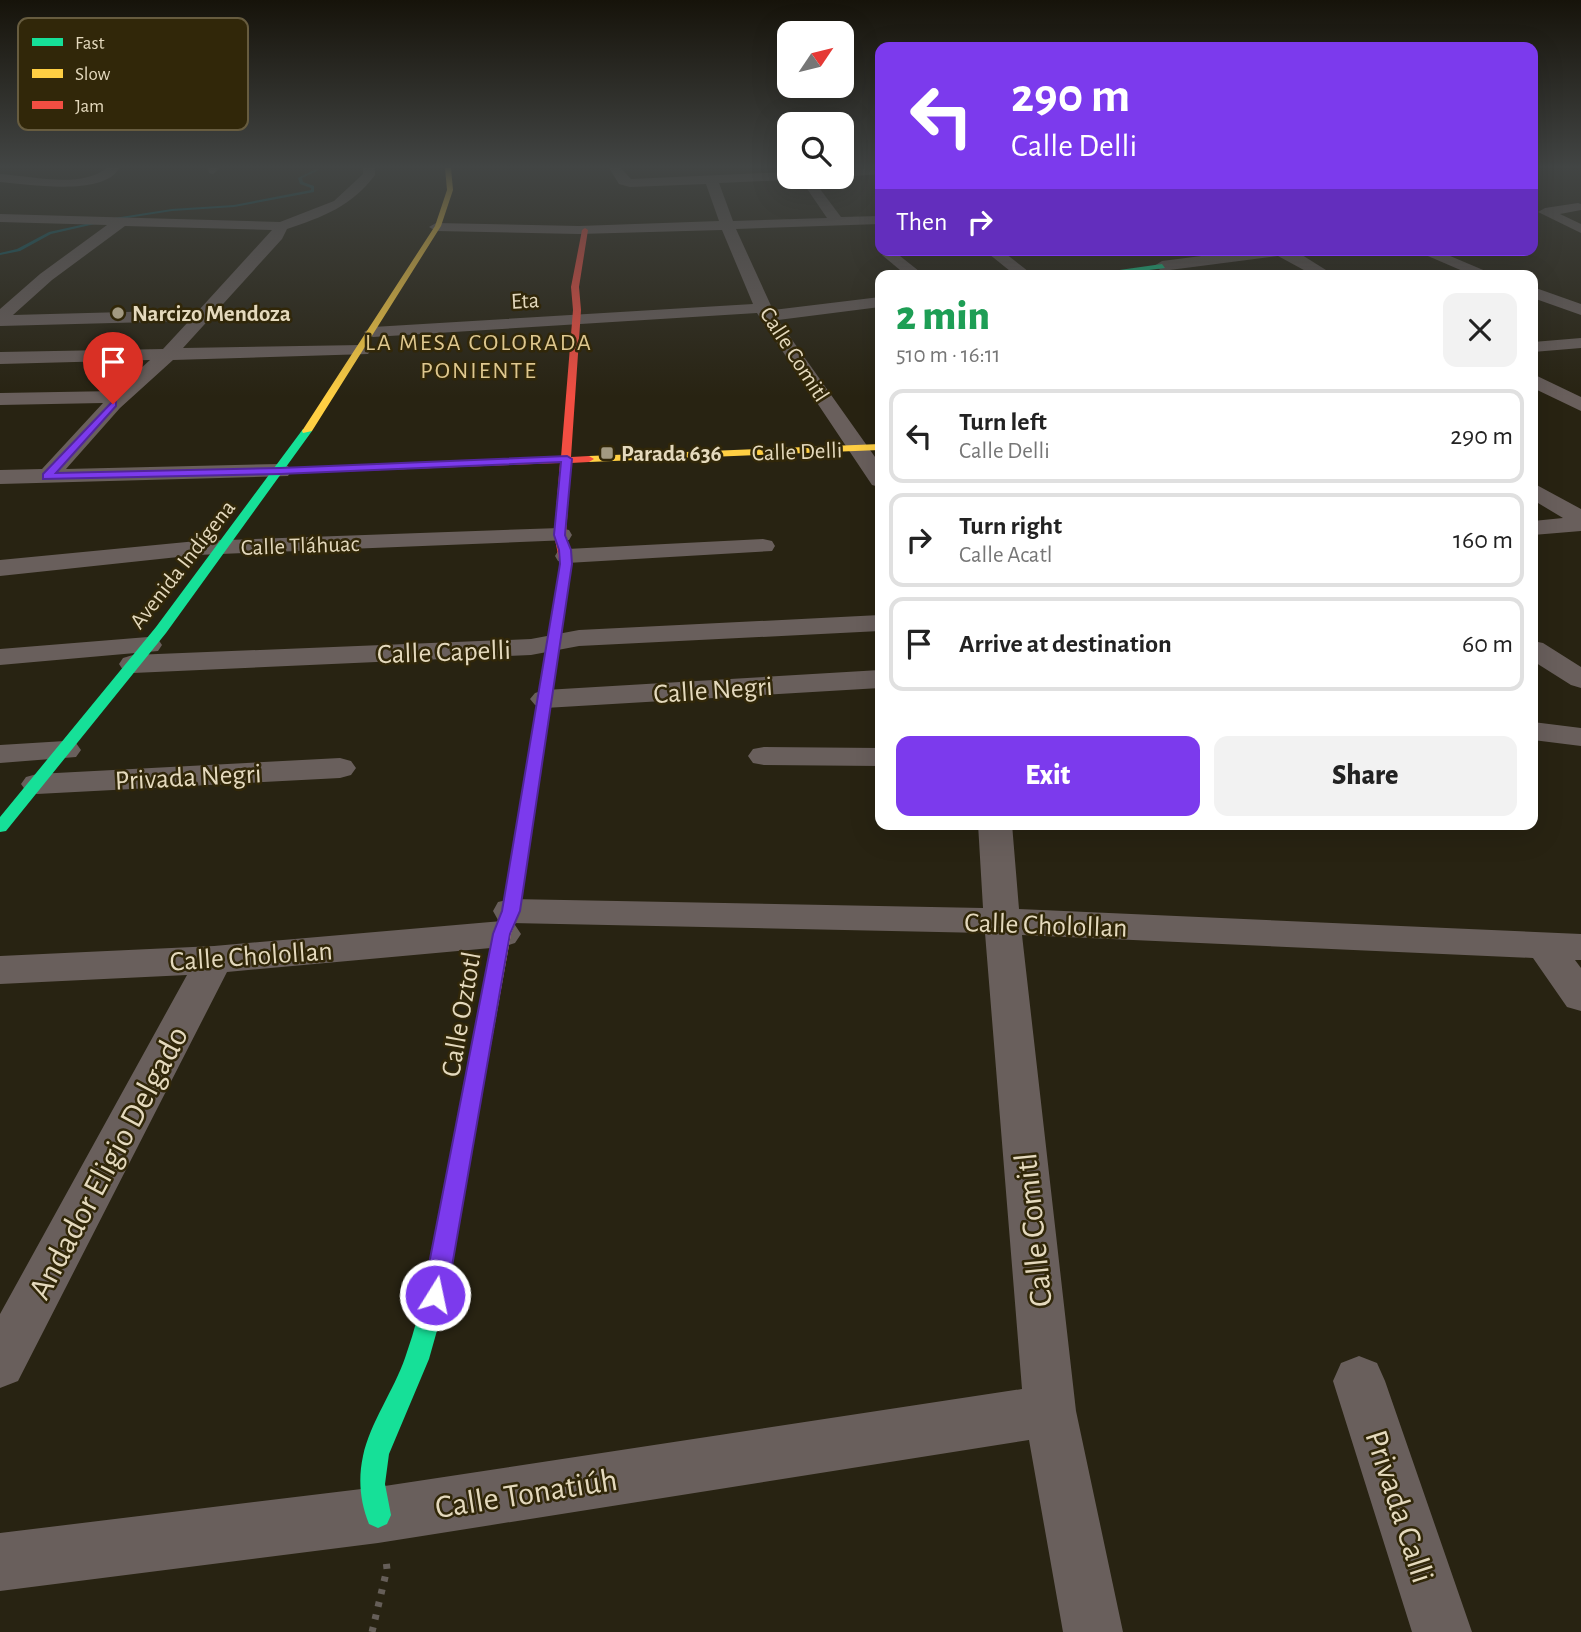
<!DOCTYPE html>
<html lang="en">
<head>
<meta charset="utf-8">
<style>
	body { margin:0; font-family:"Alegreya Sans",sans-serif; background:#f2f2f2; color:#222; height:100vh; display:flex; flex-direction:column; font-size:26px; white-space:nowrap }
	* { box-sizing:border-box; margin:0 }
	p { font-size:23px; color:#767676 }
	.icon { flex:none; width:38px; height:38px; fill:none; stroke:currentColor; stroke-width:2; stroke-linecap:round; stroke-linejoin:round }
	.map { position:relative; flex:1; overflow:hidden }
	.drawer { position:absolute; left:875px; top:270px; width:663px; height:560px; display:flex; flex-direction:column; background:#fff; border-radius:14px; box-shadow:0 7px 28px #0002 }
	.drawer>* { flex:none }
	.top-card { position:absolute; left:875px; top:42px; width:663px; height:214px; border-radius:14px; box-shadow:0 7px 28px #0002; background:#7c3aed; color:#fff; overflow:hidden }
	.needle { width:46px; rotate:55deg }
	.tools { position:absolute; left:777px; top:21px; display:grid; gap:14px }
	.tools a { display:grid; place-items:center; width:77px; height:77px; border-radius:14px; background:#fff; box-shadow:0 7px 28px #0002; font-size:35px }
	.pin { position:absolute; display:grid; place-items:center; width:60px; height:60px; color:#fff; margin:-72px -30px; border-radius:50% 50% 50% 0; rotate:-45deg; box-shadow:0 0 7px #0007 }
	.pin .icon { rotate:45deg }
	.me { position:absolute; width:77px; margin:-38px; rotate:10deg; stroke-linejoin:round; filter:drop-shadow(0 0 5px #0008) }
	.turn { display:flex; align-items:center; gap:24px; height:147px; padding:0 21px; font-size:32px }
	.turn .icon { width:91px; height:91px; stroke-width:2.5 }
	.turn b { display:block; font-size:49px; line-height:60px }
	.then { display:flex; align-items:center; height:66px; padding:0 21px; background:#0003; gap:14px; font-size:26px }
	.round { display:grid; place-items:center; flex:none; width:74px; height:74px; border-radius:14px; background:#f2f2f2 }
	.overview { display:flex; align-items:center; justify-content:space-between; height:119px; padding:0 21px }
	h1 { font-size:42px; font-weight:800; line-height:52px; color:#1e9e55 }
	.button { display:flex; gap:14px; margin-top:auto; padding:14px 21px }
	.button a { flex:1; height:80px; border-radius:14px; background:#7c3aed; color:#fff; font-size:28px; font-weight:800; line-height:80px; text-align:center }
	.button a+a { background:#f2f2f2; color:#222 }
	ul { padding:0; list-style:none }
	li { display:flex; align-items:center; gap:21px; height:94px; margin:0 14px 10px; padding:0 7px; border:4px solid #e0e0e0; border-radius:14px }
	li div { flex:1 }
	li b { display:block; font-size:26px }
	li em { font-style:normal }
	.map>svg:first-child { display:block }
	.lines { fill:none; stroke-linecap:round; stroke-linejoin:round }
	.stream { fill:#0d5b64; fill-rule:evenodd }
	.path { stroke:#655e58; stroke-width:7; stroke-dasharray:5 8; stroke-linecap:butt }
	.street { fill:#695f5c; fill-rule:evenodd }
	.fast { fill:#16e098; fill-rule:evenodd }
	.slow { fill:#ffcf43; fill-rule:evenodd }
	.jam { fill:#f24e42; fill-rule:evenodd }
	.route { fill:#7c3aed; stroke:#51269a; stroke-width:2 }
	.poi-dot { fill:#a29981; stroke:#312709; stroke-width:2.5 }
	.labels { text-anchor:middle; stroke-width:5; stroke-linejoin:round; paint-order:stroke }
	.far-street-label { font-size:23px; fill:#e4d9bd; stroke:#312709 }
	.far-poi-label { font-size:23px; font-weight:bold; fill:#e4d9bd; stroke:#312709; text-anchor:start }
	.far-neighbourhood-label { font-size:24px; letter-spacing:2px; fill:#dec78e; stroke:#312709 }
	.street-label { font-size:28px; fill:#e4d9bd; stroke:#312709 }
	.near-street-label { font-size:33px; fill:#e4d9bd; stroke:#312709 }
	.key { fill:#312709; stroke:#675c3f; stroke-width:2 }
	.key-label { font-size:19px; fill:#e4d9bd }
</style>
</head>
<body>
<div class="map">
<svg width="1581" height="1632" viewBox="0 0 1581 1632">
	<rect width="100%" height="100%" fill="#282312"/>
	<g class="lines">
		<!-- stream -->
		<path class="stream" d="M316,169L319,170L302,178L303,182L314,186V192L234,207L172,211L108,221L51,234L20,251L0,255V253L17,249L49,232L108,219L172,209L234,205L311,190V188L300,184L298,178Z"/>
		<!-- path -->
		<path class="path" d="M372,1632L387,1569L386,1560"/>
		<!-- street -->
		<path class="street" d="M107,168H119C104,197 28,184 0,182V174C32,176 80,189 107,168Z
			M208,168H220L213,174L209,173Z
			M363,168H375V175C352,206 323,217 287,229L282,239L183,348L362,345L371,350L368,354L173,360L120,408L66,469L280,464L288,466L291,471L288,476L0,484V470L42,469L103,403L0,405V393L116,391L150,360L0,364V352L163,349L189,321L0,326V309L40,274L107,225L0,222V214L280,222L334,201L363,174ZM125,226L272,230L199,310L13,315L52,280Z
			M609,168H621L631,179L789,172V177H795L789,180L719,183L733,221L827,218L799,177H811L841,217L880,216V224L736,229L773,310L880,297V307L778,320L880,464V487L872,485L757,313L373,337L364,332L373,327L753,304L722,230L579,234L436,231L429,227L436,223L579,226L719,221L706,184L630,187L619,184Z
			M880,168V174L842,177V169Z
			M1578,203L1581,204V210L1560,214L1581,224V233L1538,212L1545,208Z
			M890,250L895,252L924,275H906L882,255Z
			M984,250H1001L1033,275H1015Z
			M1249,250H1294L1334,275H1313L1278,256L1162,271L1154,266L1162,261Z
			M1414,250H1436L1495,275H1472Z
			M1533,287L1581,304V315L1533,298Z
			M1581,338V348L1533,352V342Z
			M1533,374L1581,397V411L1533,388Z
			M1533,483L1581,509V531L1533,535V521L1563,518L1533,500Z
			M560,528L569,530L572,535L569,540L197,555L0,576V560L197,541Z
			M763,539L772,541L775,546L772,551L567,563L558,561L555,556L558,551L567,549Z
			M880,615V631L579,646L531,655L133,673L123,670L119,664L123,658L133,655L531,639L579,630Z
			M148,637L158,639L162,645L158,651L0,665V649Z
			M1533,641L1543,643L1581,667V688L1571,685L1533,661Z
			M880,670V688L545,708L535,705L530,699L535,693L545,690Z
			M1533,722L1581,728V746L1533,740Z
			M65,741L76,743L81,750L76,757L0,763V745Z
			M764,747L880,748V766L764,765L753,763L748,756L753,749Z
			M340,758L351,761L356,768L351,775L340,778L37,794L26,791L21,784L26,777L37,774Z
			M978,824H1012L1019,909L1581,934V960H1575L1581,968V1011L1567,1007L1533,958L1022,935L1076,1411L1123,1632H1063L1029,1440L378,1543L0,1591V1533L378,1487L1022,1389L985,933L511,923L498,920L493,911L498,902L511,899L983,908Z
			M502,921L515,925L521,934L515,943L502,947L227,972L18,1381L0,1388V1314L187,975L0,984V956L214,946Z
			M1359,1356L1377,1363L1385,1381L1472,1632H1412L1333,1381L1341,1363Z"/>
		<!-- fast -->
		<path class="fast" d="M1162,264L1165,268L1109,275H1084Z
			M303,429L312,431L166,633L6,831L0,832V817L156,627Z
			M468,1109L475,1111L478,1117L447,1295L429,1359L389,1454L385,1484L391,1515L387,1524L378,1528L369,1524C360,1502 358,1479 363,1456C370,1423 394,1390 405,1358C432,1281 442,1197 458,1117L461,1111Z"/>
		<!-- slow -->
		<path class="slow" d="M445,168H451L453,190L441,226L312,431L303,433L302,431L435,226L447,190Z
			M880,444V450L589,462L584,459L589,456Z
			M535,755L542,759L520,911L511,934L478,1117L475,1123L468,1125L461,1123L458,1117L493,934L502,911L528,759Z"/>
		<!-- jam -->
		<path class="jam" d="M585,228L588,230L579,287L581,310L571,457L589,456L594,459L589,462L571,463L566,535L572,564L542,759L535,763L528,759L560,564L554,535L560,463L280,474L275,471L280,468L561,457L573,310L571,287L582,230Z"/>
	</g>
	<!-- sky -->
	<linearGradient id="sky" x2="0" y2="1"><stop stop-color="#16130a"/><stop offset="0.42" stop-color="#424544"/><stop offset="1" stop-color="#424544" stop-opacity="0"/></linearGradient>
	<rect width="1581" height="397" fill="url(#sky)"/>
	<!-- route -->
	<path class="route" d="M113,401L116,402V406L56,473L280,468L567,456L572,459L565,535L571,550L572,564L520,911L510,934L447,1295L443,1303L435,1306L427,1303L423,1295L493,934L502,911L560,564L559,550L554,535L561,462L280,474L43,479V474Z"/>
	<!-- markers -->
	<g class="poi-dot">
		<circle cx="118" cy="313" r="7"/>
		<rect x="600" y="446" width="14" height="14" rx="3.5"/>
	</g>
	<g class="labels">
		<!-- far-street labels -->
		<g class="far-street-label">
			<text transform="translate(525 300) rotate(-3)" y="8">Eta</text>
			<text transform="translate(795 354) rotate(57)" y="8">Calle Comitl</text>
			<text transform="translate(797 451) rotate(-2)" y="8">Calle Delli</text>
			<text transform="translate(300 545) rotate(-2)" y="8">Calle Tláhuac</text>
			<text transform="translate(182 564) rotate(-52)" y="8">Avenida Indígena</text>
		</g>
		<!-- far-poi labels -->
		<g class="far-poi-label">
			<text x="132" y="321">Narcizo Mendoza</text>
			<text x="621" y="461">Parada 636</text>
		</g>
		<!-- far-neighbourhood labels -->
		<g class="far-neighbourhood-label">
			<text x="479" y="350">LA MESA COLORADA<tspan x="479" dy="28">PONIENTE</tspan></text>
		</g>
		<!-- street labels -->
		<g class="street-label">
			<text transform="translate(444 651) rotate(-2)" y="10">Calle Capelli</text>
			<text transform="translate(713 689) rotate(-4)" y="10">Calle Negri</text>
			<text transform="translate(188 776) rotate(-3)" y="10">Privada Negri</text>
			<text transform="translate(1046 924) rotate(2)" y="10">Calle Cholollan</text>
			<text transform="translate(251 955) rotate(-4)" y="10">Calle Cholollan</text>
			<text transform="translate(460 1014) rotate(-80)" y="10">Calle Oztotl</text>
		</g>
		<!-- near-street labels -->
		<g class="near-street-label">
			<text transform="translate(107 1162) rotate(-62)" y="12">Andador Eligio Delgado</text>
			<text transform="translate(1032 1230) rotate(-96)" y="12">Calle Comitl</text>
			<text transform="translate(526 1492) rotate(-9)" y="12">Calle Tonatiúh</text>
			<text transform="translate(1401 1506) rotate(72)" y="12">Privada Calli</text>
		</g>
	</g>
	<!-- legend -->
	<rect x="18" y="18" width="230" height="112" rx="10" class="key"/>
	<rect x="32" y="38" width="31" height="8" fill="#16e098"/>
	<rect x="32" y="69" width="31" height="9" fill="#ffcf43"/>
	<rect x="32" y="101" width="31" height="8" fill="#f24e42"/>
	<g class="key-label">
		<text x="75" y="49">Fast</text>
		<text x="75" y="80">Slow</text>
		<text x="75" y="112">Jam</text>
	</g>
</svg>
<div class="tools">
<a><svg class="needle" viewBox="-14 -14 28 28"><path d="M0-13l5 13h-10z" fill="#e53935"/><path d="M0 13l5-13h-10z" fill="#767676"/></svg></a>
<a><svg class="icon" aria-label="search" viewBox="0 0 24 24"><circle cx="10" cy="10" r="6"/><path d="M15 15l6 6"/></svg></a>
</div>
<div class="pin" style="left:113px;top:404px;background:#d93025"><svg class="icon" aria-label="arrive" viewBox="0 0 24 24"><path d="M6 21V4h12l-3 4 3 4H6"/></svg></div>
<svg class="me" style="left:435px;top:1295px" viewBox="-20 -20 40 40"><circle r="17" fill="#7c3aed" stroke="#fff" stroke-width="3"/><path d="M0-11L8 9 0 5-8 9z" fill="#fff"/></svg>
<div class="top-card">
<div class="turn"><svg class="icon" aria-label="left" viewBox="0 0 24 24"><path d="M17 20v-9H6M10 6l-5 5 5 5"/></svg><div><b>290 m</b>Calle Delli</div></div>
<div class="then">Then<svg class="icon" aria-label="right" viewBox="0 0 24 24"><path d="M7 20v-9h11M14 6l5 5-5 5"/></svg></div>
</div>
<section class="drawer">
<div class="overview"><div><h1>2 min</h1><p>510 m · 16:11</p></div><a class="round"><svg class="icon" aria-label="close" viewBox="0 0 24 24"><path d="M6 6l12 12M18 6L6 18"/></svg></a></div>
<ul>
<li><svg class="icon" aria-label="left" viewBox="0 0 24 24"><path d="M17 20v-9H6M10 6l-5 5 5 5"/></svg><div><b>Turn left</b><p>Calle Delli</p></div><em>290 m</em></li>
<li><svg class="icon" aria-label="right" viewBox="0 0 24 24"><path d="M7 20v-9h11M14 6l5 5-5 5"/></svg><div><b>Turn right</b><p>Calle Acatl</p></div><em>160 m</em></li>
<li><svg class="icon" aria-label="arrive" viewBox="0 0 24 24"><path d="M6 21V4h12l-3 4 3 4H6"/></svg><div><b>Arrive at destination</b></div><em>60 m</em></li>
</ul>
<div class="button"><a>Exit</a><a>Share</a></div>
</section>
</div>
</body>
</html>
